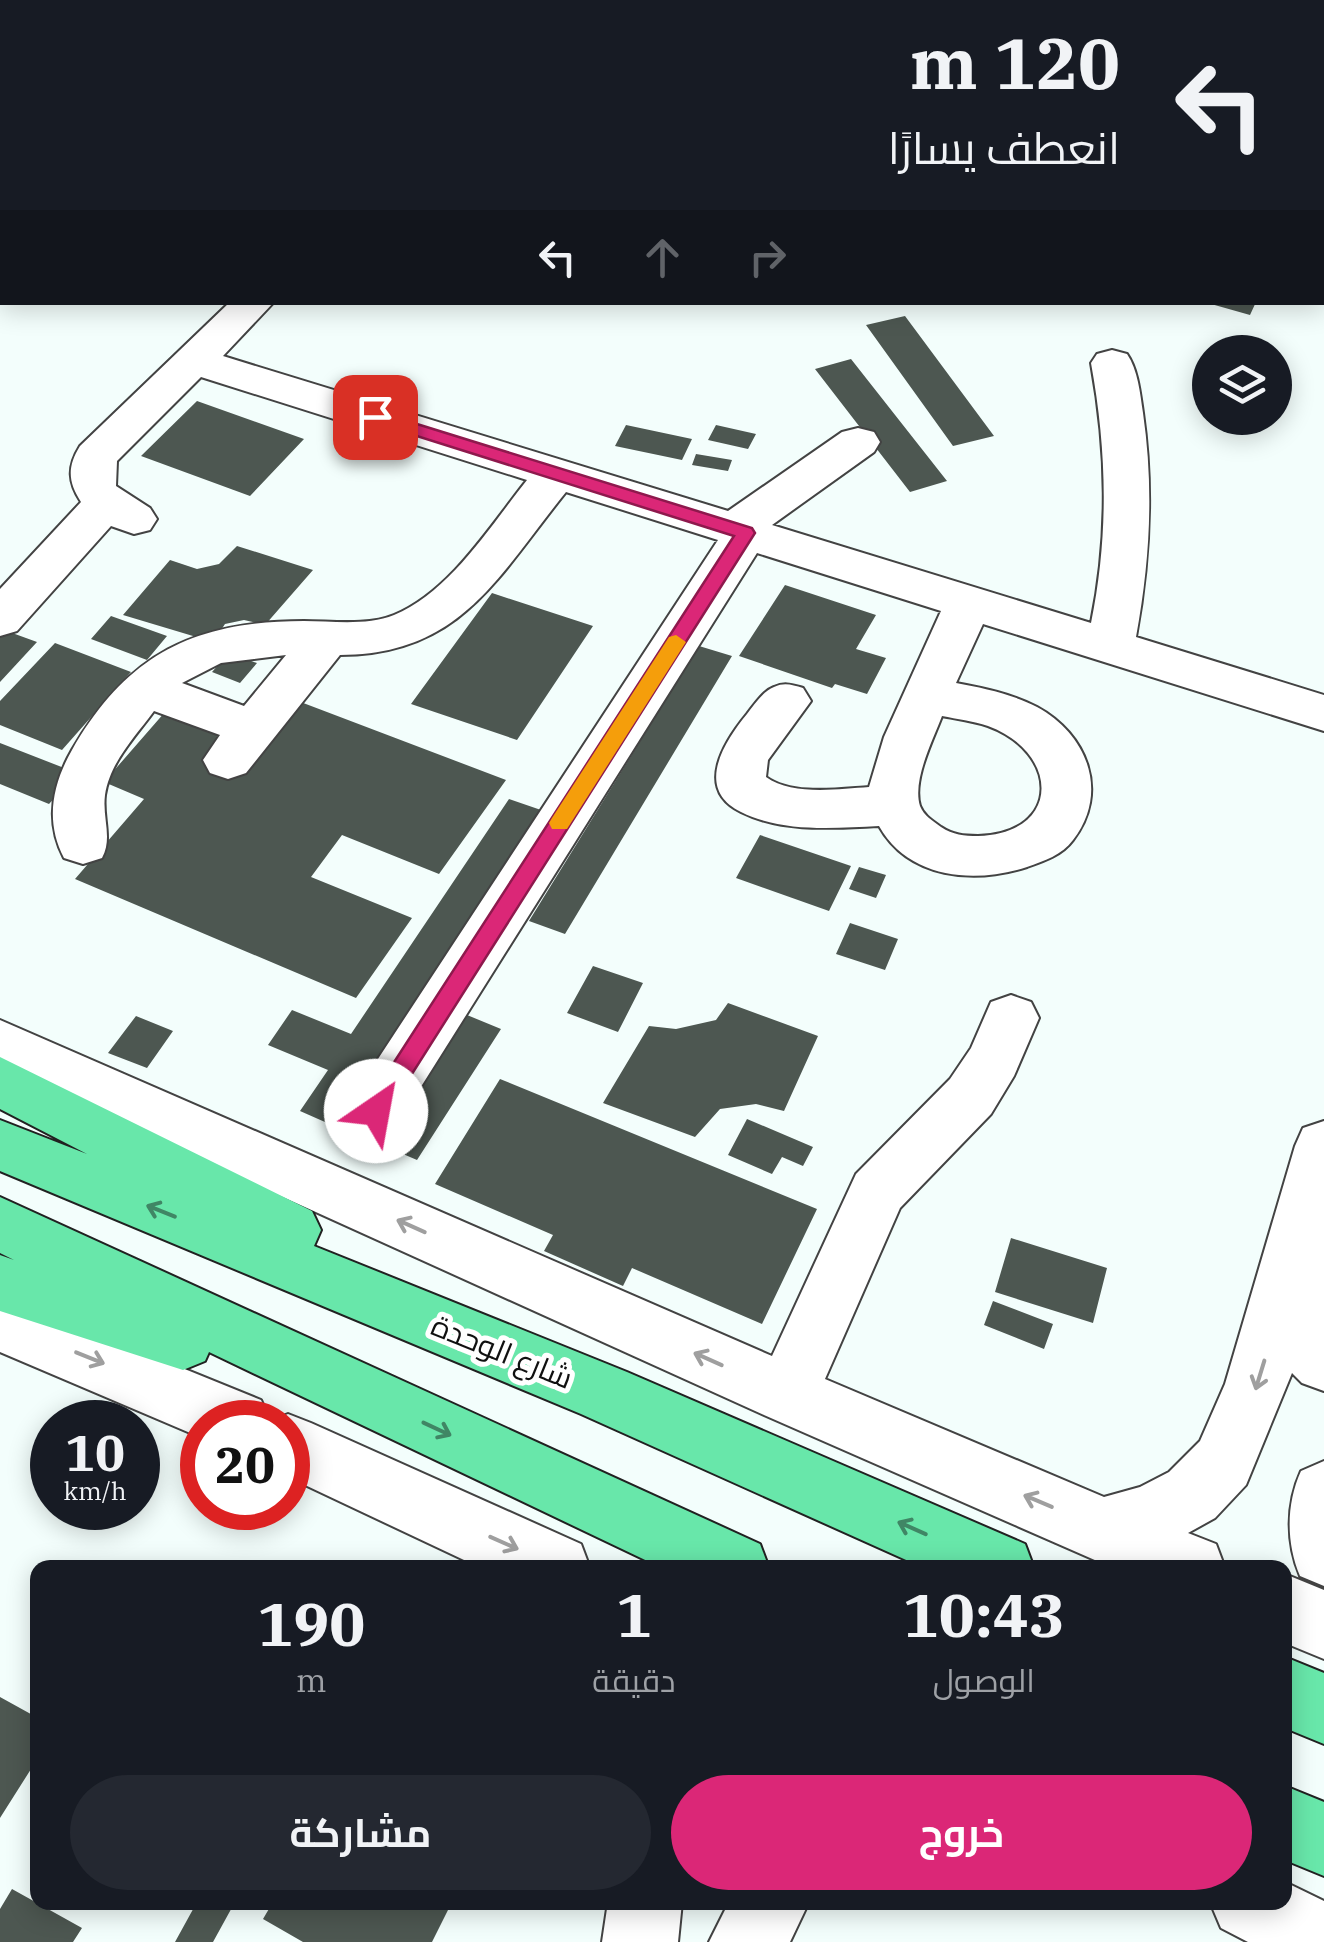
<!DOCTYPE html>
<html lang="ar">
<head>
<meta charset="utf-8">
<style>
	body { margin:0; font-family:"IBM Plex Serif",Cairo,serif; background:#242831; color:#f1f3f6; direction:rtl; height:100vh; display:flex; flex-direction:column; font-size:38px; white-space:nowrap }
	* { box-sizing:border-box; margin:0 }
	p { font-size:32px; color:#9ea1a6 }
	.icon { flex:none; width:55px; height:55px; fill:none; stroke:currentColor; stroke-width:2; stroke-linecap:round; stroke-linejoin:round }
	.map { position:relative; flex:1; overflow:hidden; direction:ltr }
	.sheet { position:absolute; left:30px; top:1560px; width:1262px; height:350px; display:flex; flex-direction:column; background:#171b24; border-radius:20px; box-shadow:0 5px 25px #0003; direction:rtl }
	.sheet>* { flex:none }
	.guide { position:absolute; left:0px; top:0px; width:1325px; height:305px; box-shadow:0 5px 25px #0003; direction:rtl; background:#171b24; color:#f1f3f6; overflow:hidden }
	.buttons { position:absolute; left:1192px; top:335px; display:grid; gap:20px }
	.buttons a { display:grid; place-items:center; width:100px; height:100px; border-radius:50%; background:#171b24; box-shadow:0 5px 25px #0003; font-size:50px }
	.speed { position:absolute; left:30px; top:1400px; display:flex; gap:20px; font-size:50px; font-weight:700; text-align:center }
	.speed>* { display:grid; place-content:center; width:130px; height:130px; border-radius:50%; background:#171b24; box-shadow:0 5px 25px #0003; line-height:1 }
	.speed small { font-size:25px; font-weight:400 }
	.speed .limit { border:15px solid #d22; background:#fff; color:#111 }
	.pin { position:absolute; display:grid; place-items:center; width:85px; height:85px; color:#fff; margin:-42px; border-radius:20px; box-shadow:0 5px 15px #0006 }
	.me { position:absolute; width:110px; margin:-55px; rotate:33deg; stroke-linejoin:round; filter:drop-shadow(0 0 8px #0008) }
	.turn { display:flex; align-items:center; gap:35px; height:210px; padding:0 40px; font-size:45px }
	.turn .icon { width:130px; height:130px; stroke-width:2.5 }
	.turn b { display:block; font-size:70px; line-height:85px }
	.lanes { display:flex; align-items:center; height:95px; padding:0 40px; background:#0003; justify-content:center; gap:50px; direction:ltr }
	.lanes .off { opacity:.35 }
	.eta { display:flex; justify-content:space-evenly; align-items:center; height:170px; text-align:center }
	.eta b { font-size:60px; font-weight:700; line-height:70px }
	.primary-button { display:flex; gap:20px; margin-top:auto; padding:20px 40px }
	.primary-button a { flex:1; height:115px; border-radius:60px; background:#db2777; color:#fff; font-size:40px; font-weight:700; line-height:115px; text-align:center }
	.primary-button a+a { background:#242831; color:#f1f3f6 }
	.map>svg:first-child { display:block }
	.building { fill:#4d5751 }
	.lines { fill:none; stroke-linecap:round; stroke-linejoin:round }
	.minor-casing { stroke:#434343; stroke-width:4 }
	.highway-casing { stroke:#212121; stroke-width:4 }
	.minor { fill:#fff; fill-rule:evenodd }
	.highway { fill:#68e7aa; fill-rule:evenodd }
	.oneway { stroke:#408665 }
	.oneway2 { stroke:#9f9f9f }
	.route { fill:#db2777; stroke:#8e194d; stroke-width:2.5 }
	.slow { fill:#f59e0b }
	.labels { text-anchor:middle; stroke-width:10; stroke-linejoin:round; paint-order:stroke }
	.street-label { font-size:30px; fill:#101010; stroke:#fff }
</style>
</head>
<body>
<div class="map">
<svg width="1324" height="1942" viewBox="0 0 1324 1942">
	<rect width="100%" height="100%" fill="#f3fefc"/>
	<!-- building -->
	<path class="building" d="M1204,302H1256L1250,315Z
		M905,316L994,436L953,446L866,325Z
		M851,359L947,481L910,492L815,369Z
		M197,401L304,439L250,496L141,456Z
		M626,425L692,439L682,460L615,446Z
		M716,425L756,434L748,449L708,440Z
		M696,454L732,460L728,471L692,465Z
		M237,546L313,570L265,625L244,620L225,624L213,642L123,615L170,560L197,569L219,564Z
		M785,585L876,615L856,649L886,658L867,694L835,684L832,688L739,656Z
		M492,593L593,626L517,740L411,704Z
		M111,616L167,636L147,660L91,639Z
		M4,630L37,642L0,682V634Z
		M55,643L131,672L62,750L0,725V701Z
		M699,646L732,656L565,934L529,921Z
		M229,653L257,663L240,683L212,672Z
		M298,701L506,780L439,874L342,835L311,877L412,918L356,998L75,879L144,799L104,782L172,704L243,731Z
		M0,743L77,773L49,804L0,784Z
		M509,799L541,810L334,1126L300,1111L328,1070L268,1045L292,1010L351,1034Z
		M760,835L851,866L829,911L736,878Z
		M859,867L886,875L876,898L849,889Z
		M850,923L898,939L885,970L836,954Z
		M593,966L643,983L618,1032L567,1013Z
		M728,1003L818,1036L784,1111L756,1104L720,1109L695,1137L603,1103L649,1026L676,1029L716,1020Z
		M467,1015L501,1029L417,1160L382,1145Z
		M136,1016L173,1031L147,1068L108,1053Z
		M500,1079L817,1209L762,1324L632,1268L623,1286L544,1251L553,1235L435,1184Z
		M747,1119L813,1147L803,1166L782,1157L772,1174L728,1155Z
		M1011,1238L1107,1268L1093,1323L995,1292Z
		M993,1301L1053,1324L1044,1349L984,1325Z
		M0,1697L38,1718V1758L0,1818Z
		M12,1889L82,1928L73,1942H0V1909Z
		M197,1902H235L213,1942H175Z
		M273,1902H452L432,1942H303L263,1919Z"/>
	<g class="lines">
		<defs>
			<path id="minor" d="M1175,0H1219L1221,2H1176Z
				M1279,0H1323L1324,3L1280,2Z
				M0,151H2V174H0Z
				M2,210V235L0,236V211Z
				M230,302H274L223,356L728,511L842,432L858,428L874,432L880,442L874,452L772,525L1091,623C1109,535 1107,451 1091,363L1097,354L1112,350L1127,354C1138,370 1140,393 1143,413C1154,489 1150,561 1136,637L1324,695V731L983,624L956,683C983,688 1012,694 1037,707C1087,734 1110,792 1073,840C1062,855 1044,861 1027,867C974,884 909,879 879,826C834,828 783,833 741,812C694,789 724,742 747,714C754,705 763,691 774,687C785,682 792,685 803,688L811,701L768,760L766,777C792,796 838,789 869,787L884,737L941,611L757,553L395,1128L375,1136L355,1128L346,1111L355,1094L718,540L566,492C498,576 461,655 340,655L246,773L228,779L210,773L203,760L220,735L154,711C135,737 110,762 105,795C102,818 113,838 102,858L83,864L64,858C45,822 52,785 72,750C127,654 195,621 304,621C332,621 367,626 394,615C450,592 491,525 527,480L201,377L117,461L116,486L150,508L157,519L150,530L134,534L111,526L17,631L0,636V589L81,502C68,482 67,467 80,446ZM286,655L244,706L182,683L221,663ZM942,716C957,719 973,721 988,726C1059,752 1063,833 978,836C964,836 953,835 941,827C933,821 924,816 920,806C912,780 933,740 942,716Z
				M1011,995L1031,1002L1039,1018L1014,1076L991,1114L900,1208L825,1379L1104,1497L1140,1487L1169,1472L1200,1441L1225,1384L1295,1146L1303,1128L1324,1121V1391L1302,1383L1292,1373L1246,1485L1215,1518L1188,1533L1216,1544L1225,1568H1113L764,1415L0,1069V1020L772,1356L856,1174L950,1079L971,1048L991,1002Z
				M0,1294L261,1400L270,1421L288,1414L311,1423L581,1544L590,1568H481L288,1477V1422H202V1438L0,1352Z
				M1324,1461V1586L1300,1576C1286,1543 1286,1504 1301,1471Z
				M1285,1574L1324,1590V1659L1285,1643Z
				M1285,1882L1324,1901V1942H1248L1221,1928L1210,1902H1285Z
				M608,1902H682L678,1942H602Z
				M729,1902H809L790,1942H709Z"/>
			<path id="highway" d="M0,1057L312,1211L321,1230L314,1246L627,1372L1025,1544L1034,1568H924L581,1414L0,1171V1120L87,1154L0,1109Z
				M0,1197L760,1544L769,1568H662L209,1352L205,1361L183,1370L0,1311V1255L14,1260L0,1253Z
				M1285,1657L1324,1673V1744L1285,1728Z
				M1285,1786L1324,1802V1876L1285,1860Z"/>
		</defs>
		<!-- minor casing -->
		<use href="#minor" class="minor-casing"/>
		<!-- highway casing -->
		<use href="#highway" class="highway-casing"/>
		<!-- minor -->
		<use href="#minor" class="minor"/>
		<!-- highway -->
		<use href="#highway" class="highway"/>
	</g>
	<!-- one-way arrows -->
	<defs><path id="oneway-shaft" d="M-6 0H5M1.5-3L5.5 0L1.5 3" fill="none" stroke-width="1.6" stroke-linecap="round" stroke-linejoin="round" transform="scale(2.5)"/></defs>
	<g class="oneway">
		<use href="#oneway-shaft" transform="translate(161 1211) rotate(-158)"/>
		<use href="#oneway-shaft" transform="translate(437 1429) rotate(25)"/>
		<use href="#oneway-shaft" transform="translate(912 1528) rotate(-156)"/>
	</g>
	<g class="oneway2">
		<use href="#oneway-shaft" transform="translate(411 1226) rotate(-156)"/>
		<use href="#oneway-shaft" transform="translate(90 1358) rotate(22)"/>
		<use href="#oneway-shaft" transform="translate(708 1359) rotate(-156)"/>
		<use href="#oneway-shaft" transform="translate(1260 1375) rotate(107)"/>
		<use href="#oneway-shaft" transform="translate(1038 1501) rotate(-157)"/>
		<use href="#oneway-shaft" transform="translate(504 1543) rotate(24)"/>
	</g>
	<!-- route -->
	<path class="route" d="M375,411L752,528L755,533L384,1118H367L364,1111L367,1104L734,536L369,421L366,417Z"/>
	<!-- slow -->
	<path class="slow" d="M676,635L686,642L567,829H552L549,823L552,818L669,637Z"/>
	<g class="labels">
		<!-- street labels -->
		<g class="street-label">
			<text transform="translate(502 1352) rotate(22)" y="10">شارع الوحدة</text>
		</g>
	</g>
</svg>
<div class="buttons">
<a><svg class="icon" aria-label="layers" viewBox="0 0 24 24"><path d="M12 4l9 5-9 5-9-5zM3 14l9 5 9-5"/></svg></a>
</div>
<div class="speed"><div>10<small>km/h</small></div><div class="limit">20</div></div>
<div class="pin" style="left:375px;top:417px;background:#d93025"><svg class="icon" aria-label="arrive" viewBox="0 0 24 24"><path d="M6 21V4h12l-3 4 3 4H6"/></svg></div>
<svg class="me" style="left:376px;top:1111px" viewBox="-20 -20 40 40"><circle r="19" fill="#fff"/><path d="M0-13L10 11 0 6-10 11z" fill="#db2777"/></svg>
<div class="guide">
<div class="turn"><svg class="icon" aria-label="left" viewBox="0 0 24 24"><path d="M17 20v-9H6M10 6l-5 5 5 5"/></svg><div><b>120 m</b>انعطف يسارًا</div></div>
<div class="lanes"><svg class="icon" aria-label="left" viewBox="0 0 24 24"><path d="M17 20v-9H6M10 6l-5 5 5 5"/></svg><svg class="icon off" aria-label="ahead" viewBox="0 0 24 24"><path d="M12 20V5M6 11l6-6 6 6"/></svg><svg class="icon off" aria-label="right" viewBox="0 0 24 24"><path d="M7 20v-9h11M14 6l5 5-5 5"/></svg></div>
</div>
<section class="sheet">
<div class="eta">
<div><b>10:43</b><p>الوصول</p></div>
<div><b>1</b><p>دقيقة</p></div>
<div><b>190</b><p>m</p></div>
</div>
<div class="primary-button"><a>خروج</a><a>مشاركة</a></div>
</section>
</div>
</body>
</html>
